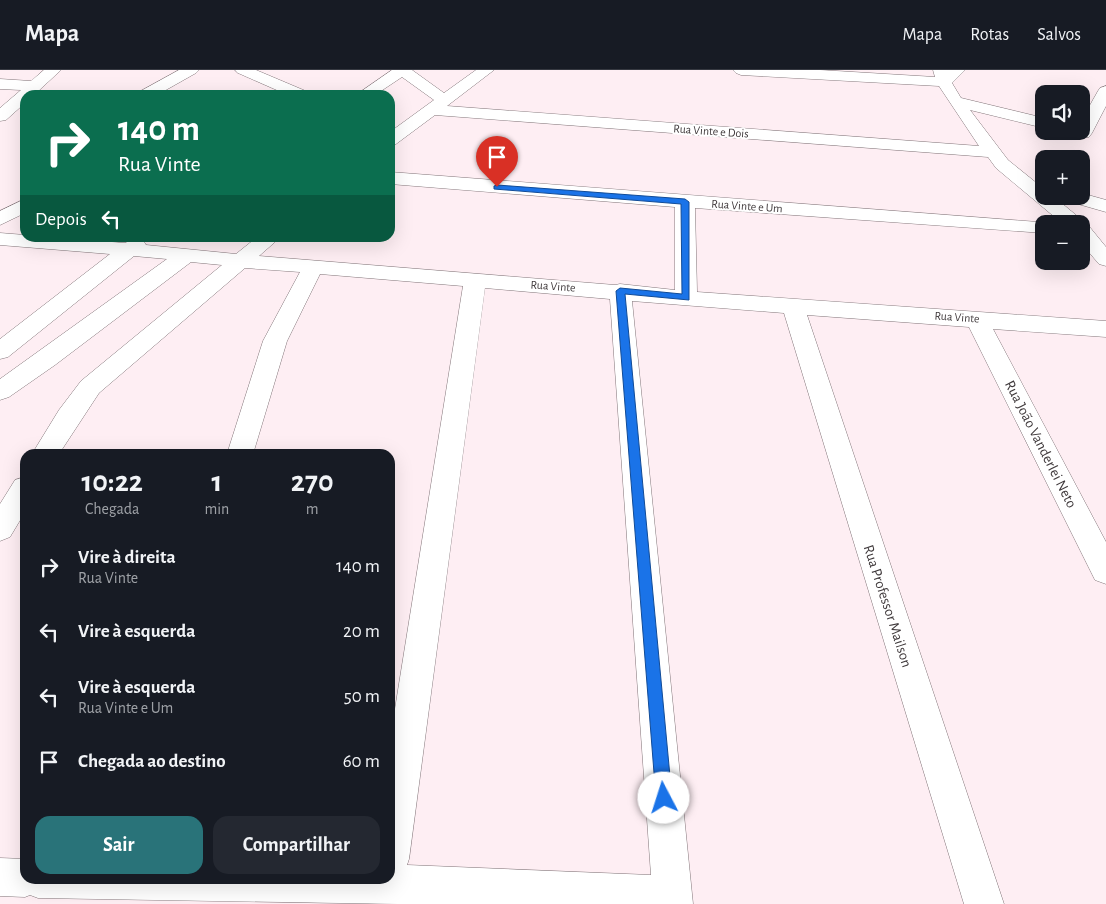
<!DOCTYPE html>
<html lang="pt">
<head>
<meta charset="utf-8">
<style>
	body { margin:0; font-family:"Alegreya Sans",sans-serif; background:#242831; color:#f1f3f6; height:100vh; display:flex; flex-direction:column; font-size:19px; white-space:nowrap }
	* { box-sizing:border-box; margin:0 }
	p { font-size:16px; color:#9ea1a6 }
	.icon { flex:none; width:28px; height:28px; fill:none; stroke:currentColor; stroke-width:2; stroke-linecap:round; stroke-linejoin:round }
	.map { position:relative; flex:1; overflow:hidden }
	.side { position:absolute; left:20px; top:379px; width:375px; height:435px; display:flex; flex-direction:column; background:#171b24; border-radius:15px; box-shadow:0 5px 20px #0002 }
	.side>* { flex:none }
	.banner { position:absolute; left:20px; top:20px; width:375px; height:152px; border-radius:15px; box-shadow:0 5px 20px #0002; background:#0b6e4f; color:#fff; overflow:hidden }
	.controls { position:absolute; left:1035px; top:15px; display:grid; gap:10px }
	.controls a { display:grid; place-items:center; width:55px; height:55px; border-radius:10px; background:#171b24; box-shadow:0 5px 20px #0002; font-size:25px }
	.pin { position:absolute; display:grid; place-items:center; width:42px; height:42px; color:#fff; margin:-51px -21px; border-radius:50% 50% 50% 0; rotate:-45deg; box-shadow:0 0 5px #0007 }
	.pin .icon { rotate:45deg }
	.me { position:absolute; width:55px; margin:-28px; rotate:355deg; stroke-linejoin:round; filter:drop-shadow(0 0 4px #0008) }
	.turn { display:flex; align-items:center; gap:18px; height:105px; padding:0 15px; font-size:22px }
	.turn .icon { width:65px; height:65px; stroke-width:2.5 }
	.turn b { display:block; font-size:35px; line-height:42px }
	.then { display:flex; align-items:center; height:48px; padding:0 15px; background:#0003; gap:10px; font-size:19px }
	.eta { display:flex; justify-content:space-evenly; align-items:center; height:85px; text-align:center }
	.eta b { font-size:30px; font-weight:600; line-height:35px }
	.cta { display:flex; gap:10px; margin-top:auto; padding:10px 15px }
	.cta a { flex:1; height:58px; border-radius:15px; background:#297379; color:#fff; font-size:20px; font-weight:600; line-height:58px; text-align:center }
	.cta a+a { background:#242831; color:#f1f3f6 }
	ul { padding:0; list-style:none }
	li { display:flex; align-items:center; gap:15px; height:65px; padding:0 15px }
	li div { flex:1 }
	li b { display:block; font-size:19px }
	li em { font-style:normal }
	header { display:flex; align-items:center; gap:30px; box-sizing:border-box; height:70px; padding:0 25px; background:#171b24; border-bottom:1px solid #363941 }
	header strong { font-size:24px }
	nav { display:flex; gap:28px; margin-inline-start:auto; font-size:18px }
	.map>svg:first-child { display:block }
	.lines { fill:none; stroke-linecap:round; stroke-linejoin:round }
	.minor-casing { stroke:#827579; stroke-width:1 }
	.minor { fill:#fff; fill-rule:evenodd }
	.route { fill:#1a73e8; stroke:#114b97 }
	.labels { text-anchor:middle; stroke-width:4; stroke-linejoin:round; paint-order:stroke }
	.far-street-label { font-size:12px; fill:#403a3c; stroke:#fff }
	.street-label { font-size:15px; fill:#403a3c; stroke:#fff }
</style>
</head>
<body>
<header>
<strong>Mapa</strong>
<nav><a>Mapa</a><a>Rotas</a><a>Salvos</a></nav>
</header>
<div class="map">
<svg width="1106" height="834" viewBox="0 0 1106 834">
	<rect width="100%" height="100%" fill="#feeef3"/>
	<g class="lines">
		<defs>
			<path id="minor" d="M44,0H61L34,25H25V33L6,50L0,51V38L21,20L0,19V9L31,11Z
				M179,0H199L196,3L157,25H137L139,22Z
				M235,0H256L308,22L310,25H288L238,3Z
				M392,0H412L444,23L476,0H494L447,36L979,76L939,16L741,5L736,3L733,0H820L935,7L933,0H965L952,13L961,28L1044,48V58L970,40L1008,90L1044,119V126H1053L1088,155L1106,177V196L1099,194L1081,173V154H1063L996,98L988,87L435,45L396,74L390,75V62L434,30L402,7L375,25H356Z
				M1106,16V36L1092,63L1089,67L1083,68L1077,67L1074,63L1081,61V51L1098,21L1100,18Z
				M390,102L1051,153L1044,154V163L695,138L697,222L1106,251V267L993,259L1106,472V514L1095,510L969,257L807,245L1004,834H964L784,243L632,231L693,834H398L38,828L30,825L25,827L0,826V788L25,789V809H390V670L463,216L320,204L287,271L253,384H227L263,271L300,202L245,198L99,323L59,384H32L59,340L81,311L222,195L191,192L55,295L9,327L0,330V309L167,189L134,186L8,287L0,289V269L110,184L0,175V163L25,165V168H59L125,173L136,168L143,170L146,175L236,184L256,168H278L275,172L259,186L615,215L620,214L675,220V137L390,114ZM485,218L610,229L651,805L407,795L409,789Z
				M1081,123L1106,130V142L1064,130L1062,126H1081Z
				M25,129V143L0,155V141Z
				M25,407V442L10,467L0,471V434L15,410Z"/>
		</defs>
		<!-- minor casing -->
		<use href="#minor" class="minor-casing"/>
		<!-- minor -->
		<use href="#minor" class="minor"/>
	</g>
	<!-- route -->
	<path class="route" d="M497,115L685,129L689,132V230L625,224L672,728L669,733L664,736L659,733L656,728L616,221L620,218L682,224L681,134L494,119V116Z"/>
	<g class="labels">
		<!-- far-street labels -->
		<g class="far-street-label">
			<text transform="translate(711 61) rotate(4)" y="4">Rua Vinte e Dois</text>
			<text transform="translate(747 136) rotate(4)" y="4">Rua Vinte e Um</text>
			<text transform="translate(553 216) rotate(4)" y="4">Rua Vinte</text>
			<text transform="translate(957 247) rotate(4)" y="4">Rua Vinte</text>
		</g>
		<!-- street labels -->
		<g class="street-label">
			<text transform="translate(1041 374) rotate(63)" y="5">Rua João Vanderlei Neto</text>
			<text transform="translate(888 536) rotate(72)" y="5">Rua Professor Mailson</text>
		</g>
	</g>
</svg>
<div class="controls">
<a><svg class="icon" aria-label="sound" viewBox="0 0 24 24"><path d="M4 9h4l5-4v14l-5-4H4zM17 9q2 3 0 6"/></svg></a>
<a>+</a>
<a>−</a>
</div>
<div class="pin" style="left:497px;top:117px;background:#d93025"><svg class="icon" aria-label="arrive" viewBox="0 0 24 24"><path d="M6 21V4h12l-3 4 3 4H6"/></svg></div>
<svg class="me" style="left:664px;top:728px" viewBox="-20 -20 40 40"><circle r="19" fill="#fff"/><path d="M0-13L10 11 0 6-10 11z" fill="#1a73e8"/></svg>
<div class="banner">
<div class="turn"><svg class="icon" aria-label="right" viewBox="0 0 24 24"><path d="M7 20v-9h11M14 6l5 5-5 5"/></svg><div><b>140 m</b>Rua Vinte</div></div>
<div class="then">Depois<svg class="icon" aria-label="left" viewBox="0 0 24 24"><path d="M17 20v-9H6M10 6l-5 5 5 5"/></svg></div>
</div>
<section class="side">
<div class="eta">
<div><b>10:22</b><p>Chegada</p></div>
<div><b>1</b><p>min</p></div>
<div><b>270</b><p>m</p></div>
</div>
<ul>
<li><svg class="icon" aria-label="right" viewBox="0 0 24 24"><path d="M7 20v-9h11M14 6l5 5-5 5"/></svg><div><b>Vire à direita</b><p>Rua Vinte</p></div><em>140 m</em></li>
<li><svg class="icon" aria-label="left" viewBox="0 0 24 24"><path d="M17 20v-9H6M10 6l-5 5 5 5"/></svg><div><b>Vire à esquerda</b></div><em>20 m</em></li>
<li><svg class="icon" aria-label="left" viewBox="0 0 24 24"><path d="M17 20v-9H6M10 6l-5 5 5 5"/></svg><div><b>Vire à esquerda</b><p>Rua Vinte e Um</p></div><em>50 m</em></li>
<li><svg class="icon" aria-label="arrive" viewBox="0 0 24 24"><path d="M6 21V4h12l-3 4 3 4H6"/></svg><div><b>Chegada ao destino</b></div><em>60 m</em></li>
</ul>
<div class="cta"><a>Sair</a><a>Compartilhar</a></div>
</section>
</div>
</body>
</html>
